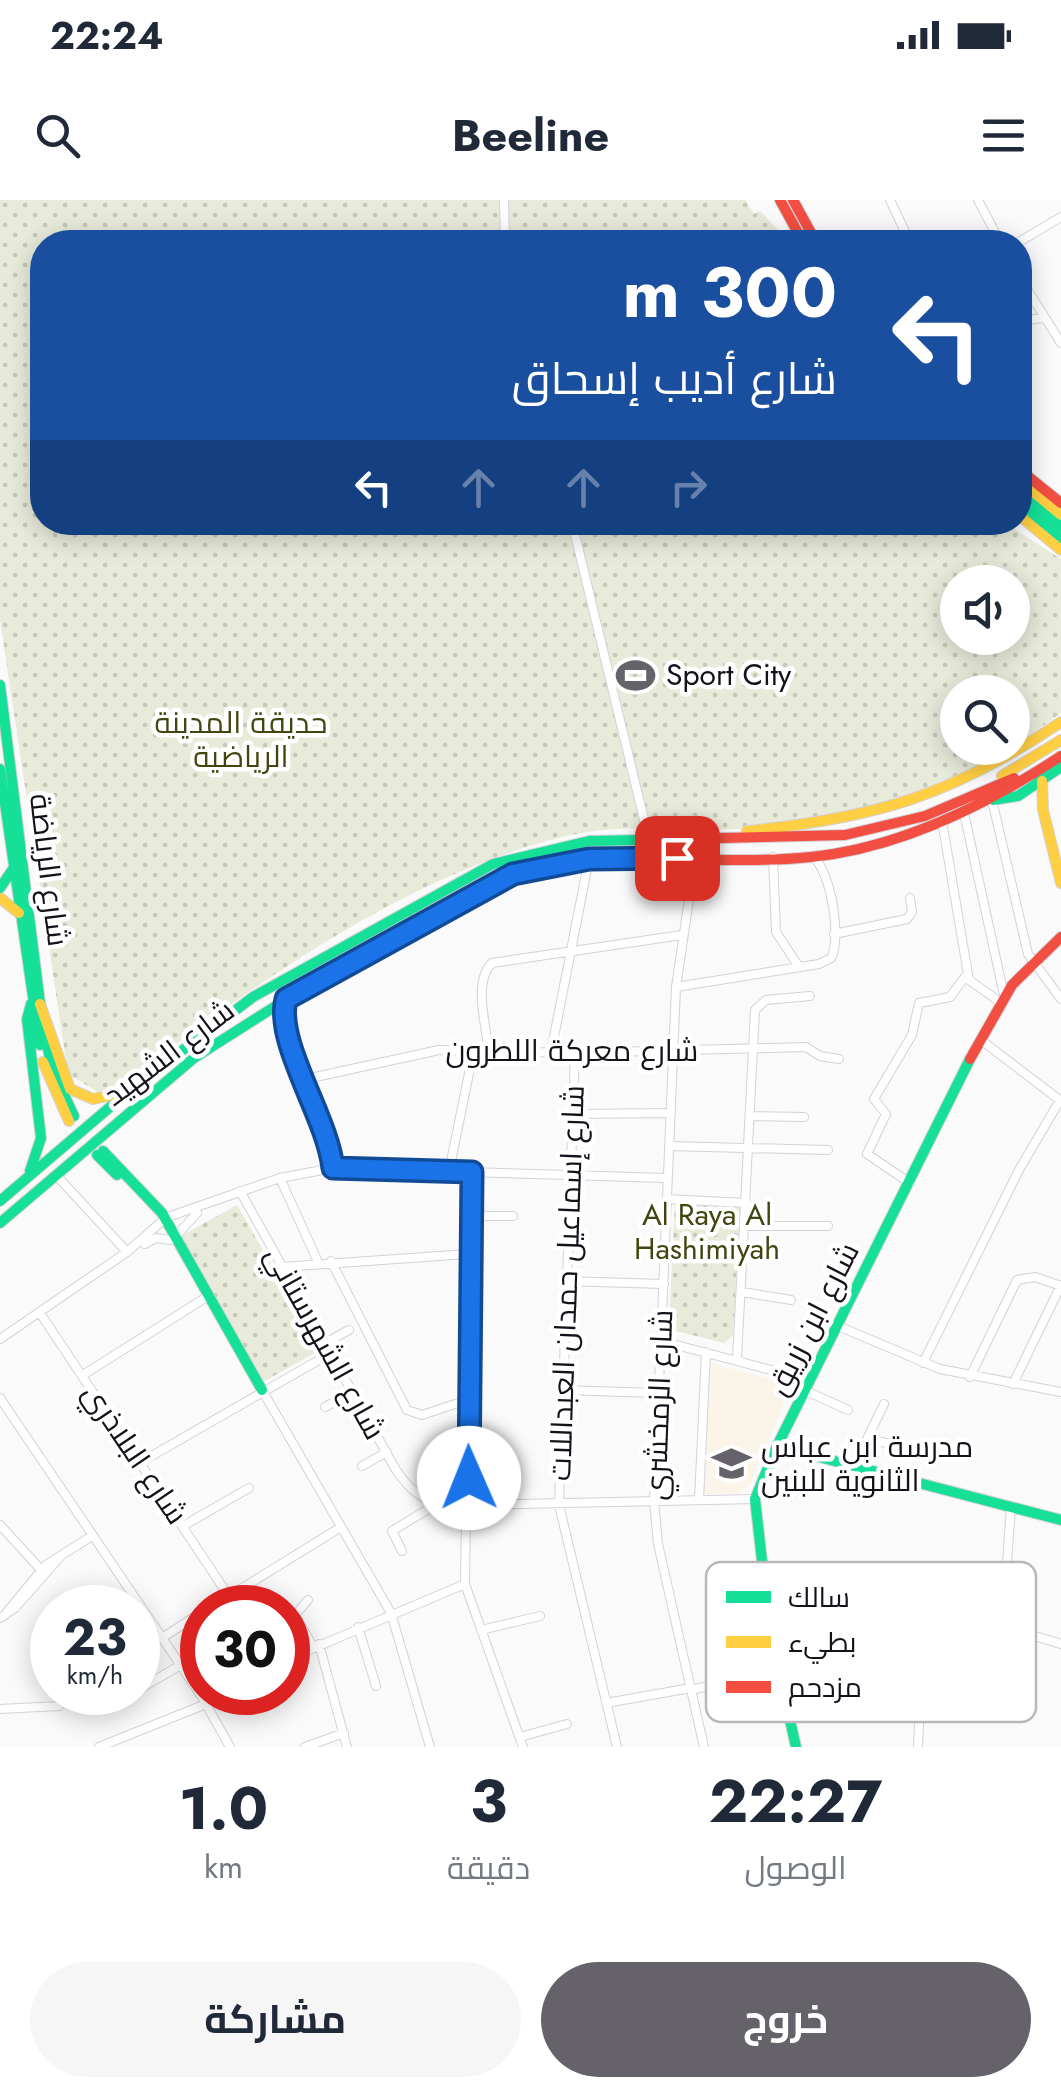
<!DOCTYPE html>
<html lang="ar">
<head>
<meta charset="utf-8">
<style>
	body { margin:0; font-family:Jost,Cairo,sans-serif; background:#f6f6f7; color:#1f2937; direction:rtl; height:100vh; display:flex; flex-direction:column; font-size:38px; white-space:nowrap }
	* { box-sizing:border-box; margin:0 }
	p { font-size:32px; color:#747a83 }
	.icon { flex:none; width:55px; height:55px; fill:none; stroke:currentColor; stroke-width:2; stroke-linecap:round; stroke-linejoin:round }
	.map { position:relative; height:1547px; overflow:hidden; direction:ltr }
	.details { display:flex; flex-direction:column; background:#fff; flex:1 }
	.details>* { flex:none }
	.banner { position:absolute; left:30px; top:30px; width:1002px; height:305px; border-radius:40px; box-shadow:0 5px 25px #0003; direction:rtl; background:#1a4fa0; color:#fff; overflow:hidden }
	.fabs { position:absolute; left:940px; top:365px; display:grid; gap:20px }
	.fabs a { display:grid; place-items:center; width:90px; height:90px; border-radius:50%; background:#fff; box-shadow:0 5px 25px #0003; font-size:50px }
	.speed { position:absolute; left:30px; top:1385px; display:flex; gap:20px; font-size:50px; font-weight:700; text-align:center }
	.speed>* { display:grid; place-content:center; width:130px; height:130px; border-radius:50%; background:#fff; box-shadow:0 5px 25px #0003; line-height:1 }
	.speed small { font-size:25px; font-weight:400 }
	.speed .limit { border:15px solid #d22; background:#fff; color:#111 }
	.pin { position:absolute; display:grid; place-items:center; width:85px; height:85px; color:#fff; margin:-42px; border-radius:20px; box-shadow:0 5px 15px #0006 }
	.me { position:absolute; width:110px; margin:-55px; rotate:359deg; stroke-linejoin:round; filter:drop-shadow(0 0 8px #0008) }
	.turn { display:flex; align-items:center; gap:35px; height:210px; padding:0 30px; font-size:45px }
	.turn .icon { width:130px; height:130px; stroke-width:2.5 }
	.turn b { display:block; font-size:70px; line-height:85px }
	.lanes { display:flex; align-items:center; height:95px; padding:0 30px; background:#0003; justify-content:center; gap:50px; direction:ltr }
	.lanes .off { opacity:.35 }
	.eta { display:flex; justify-content:space-evenly; align-items:center; height:170px; text-align:center }
	.eta b { font-size:60px; font-weight:700; line-height:70px }
	.primary-button { display:flex; gap:20px; margin-top:auto; padding:20px 30px }
	.primary-button a { flex:1; height:115px; border-radius:60px; background:#666269; color:#fff; font-size:40px; font-weight:700; line-height:115px; text-align:center }
	.primary-button a+a { background:#f6f6f7; color:#1f2937 }
	.status { display:flex; justify-content:space-between; align-items:center; height:70px; padding:0 50px; background:#fff; direction:ltr }
	.status svg { height:28px; fill:currentColor }
	header { display:flex; justify-content:space-between; align-items:center; height:130px; padding:0 30px; background:#fff; font-size:45px; font-weight:700 }
	.map>svg:first-child { display:block }
	.education { fill:#fbf4e9 }
	.park { fill:url(#park-dots); fill-rule:evenodd }
	.lines { fill:none; stroke-linecap:round; stroke-linejoin:round }
	.street-casing { stroke:#d5d1d7; stroke-width:10 }
	.fast-casing { stroke:#d5d1d7; stroke-width:12 }
	.slow-casing { stroke:#d5d1d7; stroke-width:12 }
	.jam-casing { stroke:#d5d1d7; stroke-width:12 }
	.street { stroke:#fefefe; stroke-width:8 }
	.fast { stroke:#16e098; stroke-width:10 }
	.slow { stroke:#ffcf43; stroke-width:10 }
	.jam { stroke:#f24e42; stroke-width:10 }
	.route-casing { stroke:#114b97; stroke-width:25 }
	.route { stroke:#1a73e8; stroke-width:18 }
	.labels { text-anchor:middle; stroke-width:9; stroke-linejoin:round; paint-order:stroke }
	.poi-label { font-size:30px; fill:#16101b; stroke:#fff; text-anchor:start }
	.park-label { font-size:30px; fill:#42450f; stroke:#fff }
	.street-label { font-size:30px; fill:#16101b; stroke:#fff }
	.key { fill:#fff; stroke:#b9b7bb; stroke-width:2.5 }
	.key-label { font-size:28px; fill:#16101b }
</style>
</head>
<body>
<div class="status"><b>22:24</b><svg viewBox="0 0 49 12"><path d="M0 12V9h3v3zM5 12V6h3v6zM10 12V3h3v9zM15 12V0h3v12zM26 1h20v11H26zM47 4h2v5h-2z"/></svg></div>
<header><svg class="icon" aria-label="menu" viewBox="0 0 24 24"><path d="M4 6h16M4 12h16M4 18h16"/></svg>Beeline<svg class="icon" aria-label="search" viewBox="0 0 24 24"><circle cx="10" cy="10" r="6"/><path d="M15 15l6 6"/></svg></header>
<div class="map">
<svg width="1061" height="1547" viewBox="0 0 1061 1547">
	<defs>
		<pattern id="park-dots" width="8" height="8" patternUnits="userSpaceOnUse" patternTransform="scale(2.5)"><rect width="8" height="8" fill="#e8eada"/><path d="M2 2h.1M6 6h.1" fill="none" stroke="#c6c8ba" stroke-width="1.8" stroke-linecap="round"/></pattern>
	</defs>
	<rect width="100%" height="100%" fill="#fafafa"/>
	<!-- education -->
	<path class="education" d="M710,1163L785,1183L788,1194L750,1285L738,1293L702,1294Z"/>
	<!-- park -->
	<path class="park" d="M0,0H745L754,14L760,11L790,42H42V322L1005,323L1061,359V513L1013,547L1012,492H958V548H1011C939,596 849,621 762,628C697,633 630,621 566,636C405,675 258,782 127,881L98,892L68,874L0,420ZM958,382H1012V438H958Z
		M675,999L741,1001L733,1135L724,1143L672,1130L669,1124Z
		M237,1005L320,1150L263,1182L181,1036Z"/>
	<g class="lines">
		<defs>
			<path id="street" d="M504,0L505,42
				M890,0L910,42
				M978,0L1000,42
				M1019,42L1061,17
				M1020,78L1061,143
				M1020,121L1043,118
				M572,322L649,640
				M992,600L1028,754L1061,799
				M964,613L1004,795
				M942,621L969,780
				M700,657L692,679L676,787L654,1302L658,1344L704,1547
				M773,657L776,732L799,767
				M834,734L907,719L912,712L910,698
				M676,787L819,764L831,758C842,738 831,673 814,658
				M285,803C276,840 327,921 333,968
				M981,840L1061,901
				M488,848C486,824 473,781 492,763L682,735
				M551,852L589,659
				M575,853L559,1305L617,1547
				M306,879L439,850L575,853L806,847L820,856L839,859
				M572,914L671,913
				M751,916L804,917
				M669,946L828,950
				M449,971L474,849
				M471,972L465,1384L523,1547
				M56,975L127,1052
				M280,978L318,1062
				M910,983L867,954L886,914L874,899L912,835L919,803L950,797L965,777L1000,802
				M240,991L396,1270C417,1301 433,1305 469,1305L755,1299
				M666,999L747,1003
				M470,1016H513
				M165,1018L280,978L333,968L667,978
				M746,1026H828
				M176,1036L197,1013
				M145,1044L156,1038L171,1040
				M331,1061L407,1210L422,1215L467,1200
				M282,1067L468,1054
				M563,1081L664,1084
				M742,1092L791,1100
				M40,1113L228,1395
				M838,1126L940,1169L1061,1192
				M0,1139L127,1052L160,1023
				M661,1141L809,1180
				M325,1143L349,1130
				M737,1159L755,810L766,800L810,796
				M923,1163L1019,970L1060,900
				M83,1175L205,1098
				M970,1177L1017,1080L1035,1077L1061,1086
				M1013,1184L1061,1085
				M262,1190L391,1413L430,1547
				M560,1190L658,1193
				M804,1190L848,1210
				M0,1198L202,1497L230,1547
				M325,1207L353,1192
				M867,1239L930,1252
				M141,1262L331,1153
				M362,1266L387,1252
				M853,1268L884,1204
				M699,1300L706,1152
				M0,1325L44,1373
				M183,1326L249,1288
				M402,1351L392,1331L435,1305
				M857,1371L863,1403
				M308,1400L295,1415L313,1447
				M210,1408L341,1327
				M6,1413L46,1365L92,1336
				M0,1418L15,1408L59,1358
				M358,1427L376,1486
				M481,1430L540,1416
				M770,1431L831,1422L863,1403L897,1404L950,1410L1061,1444
				M162,1438L202,1412
				M319,1444L347,1547
				M288,1459L465,1384
				M138,1490L179,1466
				M691,1490L779,1470
				M606,1503L691,1488
				M0,1509L59,1506
				M996,1514L1011,1307
				M520,1537L567,1524
				M99,1547L206,1504
				M305,1547L344,1533
				M918,1547L924,1406"/>
			<path id="fast" d="M1020,292L1061,326
				M1020,304L1061,338
				M0,485L41,811
				M0,569L40,845
				M993,600L1018,596L1061,567
				M0,688L13,669
				M43,828L53,871L74,916
				M103,951L162,1013L262,1190
				M97,955L117,975
				M30,971L41,938L27,819L31,804
				M0,1001L130,890L253,797L493,664L589,641L640,640
				M0,1023L194,858L312,783L513,674L589,659H641
				M777,1246L1061,1320
				M796,1547L770,1431L755,1299L777,1246L970,859"/>
			<path id="slow" d="M1020,281L1061,315
				M1020,316L1061,350
				M1002,576L1061,540
				M1042,581L1043,610L1061,683
				M747,631C876,618 953,595 1061,522
				M0,698L19,713
				M40,804L70,889L93,899L125,892
				M43,862L69,921"/>
			<path id="jam" d="M780,0L803,42
				M793,0L816,42
				M1020,270L1061,303
				M640,640L845,635L925,616L1014,578
				M641,659C697,658 755,663 811,657C900,648 988,604 1061,556
				M970,859L1012,785L1061,737"/>
		</defs>
		<!-- street casing -->
		<use href="#street" class="street-casing"/>
		<!-- fast casing -->
		<use href="#fast" class="fast-casing"/>
		<!-- slow casing -->
		<use href="#slow" class="slow-casing"/>
		<!-- jam casing -->
		<use href="#jam" class="jam-casing"/>
		<!-- street -->
		<use href="#street" class="street"/>
		<!-- fast -->
		<use href="#fast" class="fast"/>
		<!-- slow -->
		<use href="#slow" class="slow"/>
		<!-- jam -->
		<use href="#jam" class="jam"/>
	</g>
	<g class="lines">
		<defs>
			<path id="route" d="M469,1278L472,972L333,968C327,916 275,843 286,799L513,674L589,659L677,658"/>
		</defs>
		<!-- route casing -->
		<use href="#route" class="route-casing"/>
		<!-- route -->
		<use href="#route" class="route"/>
	</g>
	<!-- icons -->
	<defs>
		<symbol id="stadium-bare" viewBox="-9 -9 18 18"><path d="M0-5a6.5 5 0 1 0 0 10a6.5 5 0 1 0 0-10ZM-3.5-1.8h7v3.6h-7Z" fill="#666269" stroke="#fff" stroke-width="2.5" paint-order="stroke"/></symbol>
		<symbol id="school-bare" viewBox="-9 -9 18 18"><path d="M0-5L7-2L0 1L-7-2ZM-4 1L0 2.5L4 1V4Q0 6-4 4Z" fill="#666269" stroke="#fff" stroke-width="2.5" paint-order="stroke"/></symbol>
	</defs>
	<g fill-rule="evenodd">
		<use href="#stadium-bare" x="608" y="448" width="55" height="55"/>
		<use href="#school-bare" x="704" y="1236" width="55" height="55"/>
	</g>
	<g class="labels">
		<!-- poi labels -->
		<g class="poi-label">
			<text x="666" y="485">Sport City</text>
			<text x="761" y="1257">مدرسة ابن عباس<tspan x="761" dy="34">الثانوية للبنين</tspan></text>
		</g>
		<!-- park labels -->
		<g class="park-label">
			<text x="241" y="533">حديقة المدينة<tspan x="241" dy="34">الرياضية</tspan></text>
			<text x="707" y="1025">Al Raya Al<tspan x="707" dy="34">Hashimiyah</tspan></text>
		</g>
		<!-- street labels -->
		<g class="street-label">
			<text transform="translate(49 670) rotate(83)" y="10">شارع الرياضة</text>
			<text x="572" y="861">شارع معركة اللطرون</text>
			<text transform="translate(169 853) rotate(-37)" y="10">شارع الشهيد</text>
			<text transform="translate(567 1083) rotate(-88)" y="10">شارع إسماعيل حمدان العبداللات</text>
			<text transform="translate(813 1119) rotate(-63)" y="10">شارع ابن زريق</text>
			<text transform="translate(325 1143) rotate(61)" y="10">شارع الشهرستاني</text>
			<text transform="translate(659 1205) rotate(-88)" y="10">شارع الزمخشري</text>
			<text transform="translate(135 1254) rotate(56)" y="10">شارع البلاذري</text>
		</g>
	</g>
	<!-- legend -->
	<rect x="706" y="1362" width="330" height="160" rx="15" class="key"/>
	<rect x="726" y="1391" width="45" height="12" fill="#16e098"/>
	<rect x="726" y="1436" width="45" height="12" fill="#ffcf43"/>
	<rect x="726" y="1481" width="45" height="12" fill="#f24e42"/>
	<g class="key-label">
		<text x="788" y="1407">سالك</text>
		<text x="788" y="1452">بطيء</text>
		<text x="788" y="1497">مزدحم</text>
	</g>
</svg>
<div class="fabs">
<a><svg class="icon" aria-label="sound" viewBox="0 0 24 24"><path d="M4 9h4l5-4v14l-5-4H4zM17 9q2 3 0 6"/></svg></a>
<a><svg class="icon" aria-label="search" viewBox="0 0 24 24"><circle cx="10" cy="10" r="6"/><path d="M15 15l6 6"/></svg></a>
</div>
<div class="speed"><div>23<small>km/h</small></div><div class="limit">30</div></div>
<div class="pin" style="left:677px;top:658px;background:#d93025"><svg class="icon" aria-label="arrive" viewBox="0 0 24 24"><path d="M6 21V4h12l-3 4 3 4H6"/></svg></div>
<svg class="me" style="left:469px;top:1278px" viewBox="-20 -20 40 40"><circle r="19" fill="#fff"/><path d="M0-13L10 11 0 6-10 11z" fill="#1a73e8"/></svg>
<div class="banner">
<div class="turn"><svg class="icon" aria-label="left" viewBox="0 0 24 24"><path d="M17 20v-9H6M10 6l-5 5 5 5"/></svg><div><b>300 m</b>شارع أديب إسحاق</div></div>
<div class="lanes"><svg class="icon" aria-label="left" viewBox="0 0 24 24"><path d="M17 20v-9H6M10 6l-5 5 5 5"/></svg><svg class="icon off" aria-label="ahead" viewBox="0 0 24 24"><path d="M12 20V5M6 11l6-6 6 6"/></svg><svg class="icon off" aria-label="ahead" viewBox="0 0 24 24"><path d="M12 20V5M6 11l6-6 6 6"/></svg><svg class="icon off" aria-label="right" viewBox="0 0 24 24"><path d="M7 20v-9h11M14 6l5 5-5 5"/></svg></div>
</div>
</div>
<section class="details">
<div class="eta">
<div><b>22:27</b><p>الوصول</p></div>
<div><b>3</b><p>دقيقة</p></div>
<div><b>1.0</b><p>km</p></div>
</div>
<div class="primary-button"><a>خروج</a><a>مشاركة</a></div>
</section>
</body>
</html>
